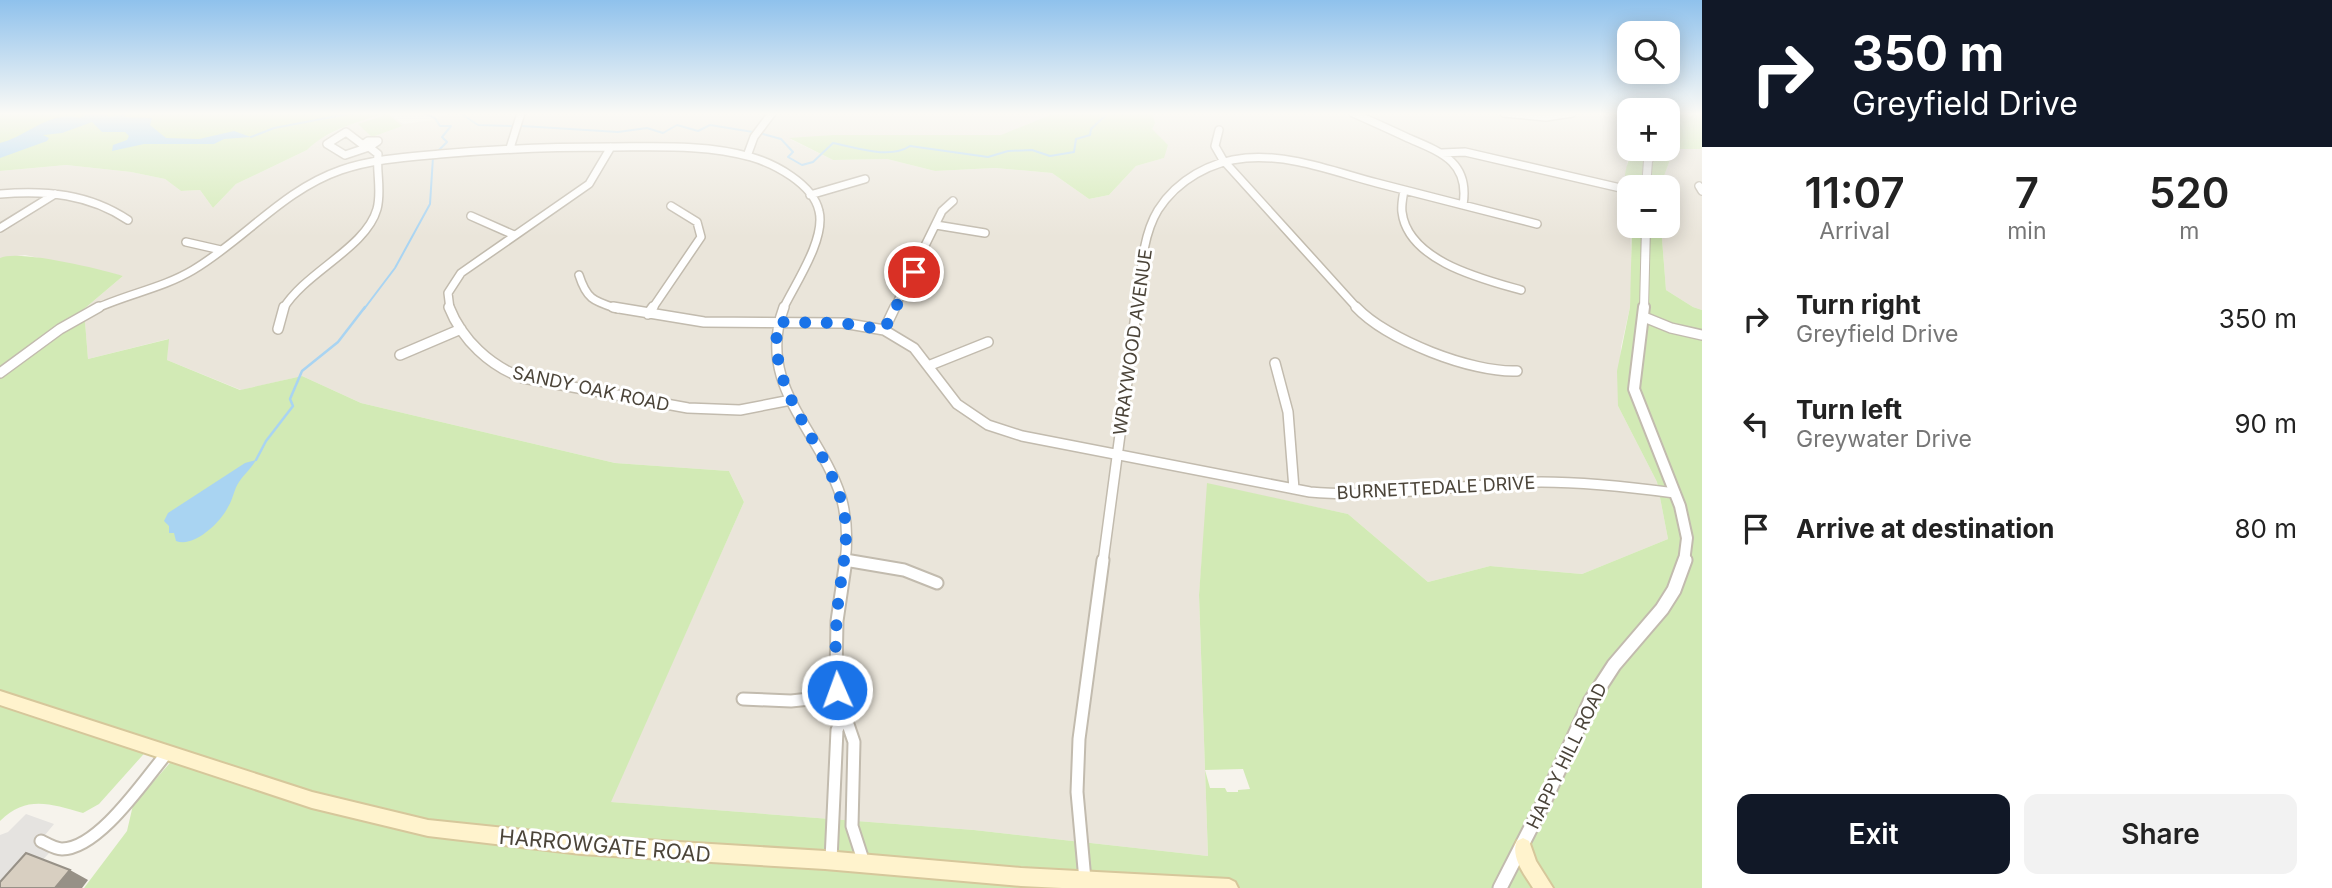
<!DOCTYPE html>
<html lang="en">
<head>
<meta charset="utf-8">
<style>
	body { margin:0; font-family:Inter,sans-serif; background:#f2f2f2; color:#222; height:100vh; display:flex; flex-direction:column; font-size:26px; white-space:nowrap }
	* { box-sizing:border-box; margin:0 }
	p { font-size:23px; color:#767676 }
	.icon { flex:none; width:38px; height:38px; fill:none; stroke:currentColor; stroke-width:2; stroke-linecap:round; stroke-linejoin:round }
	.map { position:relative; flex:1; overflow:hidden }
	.sheet { display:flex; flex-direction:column; background:#fff; width:630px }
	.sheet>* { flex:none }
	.hud { background:#111827; color:#fff; overflow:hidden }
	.buttons { position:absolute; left:1617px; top:21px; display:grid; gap:14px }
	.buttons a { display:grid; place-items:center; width:63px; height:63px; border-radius:14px; background:#fff; box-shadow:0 4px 18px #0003; font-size:35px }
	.pin { position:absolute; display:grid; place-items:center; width:60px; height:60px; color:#fff; margin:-30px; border:4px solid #fff; border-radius:50%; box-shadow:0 2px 7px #0007 }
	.me { position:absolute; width:77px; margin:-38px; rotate:358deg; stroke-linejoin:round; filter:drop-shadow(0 0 5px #0008) }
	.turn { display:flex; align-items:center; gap:24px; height:147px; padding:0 35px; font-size:32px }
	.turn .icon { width:91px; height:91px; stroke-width:2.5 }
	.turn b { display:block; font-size:49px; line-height:60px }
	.eta { display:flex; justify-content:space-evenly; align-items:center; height:119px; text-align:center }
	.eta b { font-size:42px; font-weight:600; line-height:49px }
	.primary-button { display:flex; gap:14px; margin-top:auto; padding:14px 35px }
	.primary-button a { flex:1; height:80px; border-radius:14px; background:#111827; color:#fff; font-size:28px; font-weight:600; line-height:80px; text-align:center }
	.primary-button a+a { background:#f2f2f2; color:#222 }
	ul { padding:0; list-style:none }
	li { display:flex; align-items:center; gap:21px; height:105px; padding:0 35px }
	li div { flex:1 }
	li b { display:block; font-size:26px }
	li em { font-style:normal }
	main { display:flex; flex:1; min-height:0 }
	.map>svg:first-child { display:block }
	.residential { fill:#eae5da }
	.green { fill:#d2eab5; fill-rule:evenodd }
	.parking { fill:#e5e3e0 }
	.water { fill:#a9d4f2 }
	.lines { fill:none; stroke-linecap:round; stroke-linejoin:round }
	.stream-far1 { stroke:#a9d4f2; stroke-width:2 }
	.stream { stroke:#a9d4f2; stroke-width:2.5 }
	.minor-far2-casing { stroke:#c2bbae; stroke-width:10 }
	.minor-far1-casing { stroke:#c2bbae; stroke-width:12 }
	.minor-casing { stroke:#c2bbae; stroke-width:15 }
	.tertiary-far2-casing { stroke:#c2bbae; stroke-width:10 }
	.tertiary-far1-casing { stroke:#c2bbae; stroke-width:14 }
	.tertiary-casing { stroke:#c2bbae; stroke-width:17 }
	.secondary-casing { stroke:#d6c79b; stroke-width:4 }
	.minor-far2 { stroke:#fff; stroke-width:7 }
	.minor-far1 { stroke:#fff; stroke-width:9 }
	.minor { stroke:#fff; stroke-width:11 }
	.tertiary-far2 { stroke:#fff; stroke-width:8 }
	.tertiary-far1 { stroke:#fff; stroke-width:10 }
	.tertiary { stroke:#fff; stroke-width:13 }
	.secondary { fill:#fff3cd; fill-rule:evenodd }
	.shaded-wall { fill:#979187 }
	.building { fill:#d8cfc1; stroke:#979187; stroke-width:2 }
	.route { stroke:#1a73e8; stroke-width:12; stroke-dasharray:0 21.6 }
	.labels { text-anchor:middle; stroke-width:6; stroke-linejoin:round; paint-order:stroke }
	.street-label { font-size:18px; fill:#4b4439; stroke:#fff }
	.near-street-label { font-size:21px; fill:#4b4439; stroke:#fff }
</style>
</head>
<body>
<main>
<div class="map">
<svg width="1702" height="888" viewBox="0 0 1702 888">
	<rect width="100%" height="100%" fill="#f6f3ec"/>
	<!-- residential -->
	<path class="residential" d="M388,113L403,124L432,120L450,113H1055L1002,135H832L790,139L833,160L887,159L935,171L995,168L1052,173L1089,199L1109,195L1136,166L1164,158L1151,129L1152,113H1629V149H1635L1627,162L1632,272L1630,307L1621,347L1618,406L1657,482L1668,539L1582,574L1490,566L1428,582L1348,514L1208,484L1199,595L1208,856L974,830L610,802L744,502L729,471L615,463L361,403L302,376L241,390L167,360L168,339L88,359L84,309L123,276L25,255L0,258V171L66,165L131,172L165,179L181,191L200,190L213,208L236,184L307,150L316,141L350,124Z
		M1674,149H1702V310L1693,307L1666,290L1661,226H1668V187H1663L1664,176Z"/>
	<!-- green -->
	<path class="green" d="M0,113H388C360,121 328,129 307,150L236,184L213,208L200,190L181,191L165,179L131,172L66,165L0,171Z
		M1055,113H1152L1155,123L1152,129L1168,145L1164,158L1136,166L1109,195L1089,199L1052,173L995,168L935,171L887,159L833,160L789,138L832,135H1001Z
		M1668,113H1702V149H1674L1664,176L1663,187H1629V194C1621,180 1626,162 1635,149H1668Z
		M388,114L402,126L372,137L358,124Z
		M1632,226H1661L1666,290L1693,307L1702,310V888H84L127,831L133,805L176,756L150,747L99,804L83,813C50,804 27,795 0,821V258C18,249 101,269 123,276L84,309L88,359L169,339L167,360L240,390L302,376L361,403L615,463L729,471L744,502L611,802L974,830L1208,856L1199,595L1207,483L1348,514L1428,582L1490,566L1582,574L1668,539L1657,482L1618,406L1617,371L1630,307ZM1243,769L1250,789L1238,790V792H1227L1225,788H1210L1205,770Z"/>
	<!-- parking -->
	<path class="parking" d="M26,814L54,824L45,835L52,840L60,841L17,888H0V835L8,832Z"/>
	<!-- water -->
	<path class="water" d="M88,113H111L107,115L109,117L125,114L124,117L152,118L150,125L166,138L199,139L234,131L251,137L224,139L214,144H144L112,151L113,145L127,140L129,136L125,132H102L92,122L62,133L43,135L49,138L47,141L0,158V143C26,137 51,109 80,118Z
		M256,460C251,469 244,474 239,482C234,489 233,499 228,507C221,522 194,548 176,541L174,533H169V526L164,521L168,513L245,463Z"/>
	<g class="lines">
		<!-- stream-far1 -->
		<path class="stream-far1" d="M424,113L435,118L440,126H451L442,137L447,142L438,151
			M460,113L478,125L512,126
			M522,126L618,132L647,128L663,133L677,125L698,131L710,125L753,132
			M763,134L781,139L793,152L788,157L802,165L813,162L833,143C855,147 889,160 910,146L988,157L1008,151L1032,150L1050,156L1074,152L1076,139L1090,135L1091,129L1108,113
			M251,137L274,128L353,113
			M364,309L395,268L430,204L433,157"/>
		<!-- stream -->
		<path class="stream" d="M256,460L266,441L293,406L290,399L302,371L338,342L365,307"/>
		<defs>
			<path id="minor-far2" d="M1353,113C1371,121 1389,129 1408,138C1441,152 1470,162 1463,205
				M1504,113L1546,117L1572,113
				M1219,130L1215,146L1223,160L1358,309
				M363,145L369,147
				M363,145L346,132L327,144L345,155L369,147
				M363,145L368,141H378L369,147
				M510,148L521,113
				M1442,153L1465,152L1629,190
				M747,156L754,137L772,113
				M1699,186L1702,191
				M1404,190C1403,197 1401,205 1402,212C1408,261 1482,279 1521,290
				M0,194C46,190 89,194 128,220
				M810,195L865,179
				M471,216L514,235
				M936,225L985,233
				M0,228L55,194
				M186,242L221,250
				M579,275C587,300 594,301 618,309
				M95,309C127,294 163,288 193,270C245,239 283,190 341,170C373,159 407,157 440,154C497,149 553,147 609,147C656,147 706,144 751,157C775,164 813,184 819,211C826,239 795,284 783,309
				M283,309C305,272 366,248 377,209C382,191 376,172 378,154L369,147
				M450,309L448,293L461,273L589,184L611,147
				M652,309L701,237L697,222L671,206
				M894,309L942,211L953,201
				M1137,309C1141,277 1141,238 1158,210C1177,180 1211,161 1246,158C1290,154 1335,172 1377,183C1430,197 1484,210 1537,224"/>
			<path id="minor-far1" d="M449,307C462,340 490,366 523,378L688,408L740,410L791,400
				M613,307L704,322L843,323L884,330L914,348L957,404L988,425L1022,436L1310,492C1387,499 1464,483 1541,482C1586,482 1630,487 1675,493
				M784,307C755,385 820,430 841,497C847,518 848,540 845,562
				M1356,307C1387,340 1472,373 1517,371
				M648,314L653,307
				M1644,317L1671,328L1702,335
				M278,329L284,307
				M884,330L895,307
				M400,355L461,329
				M1275,363L1288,412L1294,489
				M928,366L988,342
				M0,373L60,329L99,307
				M845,560L856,562
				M1103,562L1137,307"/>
			<path id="minor" d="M845,560L904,570L937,583
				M846,560L837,621L836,675L839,698L854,742L852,826L864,863
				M743,699L791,701L838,696
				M41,841C47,844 55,849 62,849C99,849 145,779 167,753
				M831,860L837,730L844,715
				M1085,880L1077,792L1079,739L1103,560"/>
			<path id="tertiary-far2" d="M1668,132L1673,122V113
				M1646,187L1648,161L1655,149
				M1644,309L1646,226"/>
			<path id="tertiary-far1" d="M1644,307L1634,389L1680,506L1687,538L1684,562"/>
			<path id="tertiary" d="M1500,888L1544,802L1590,702L1614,665L1662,609L1674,590L1685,560"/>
			<path id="secondary" d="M0,691L312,792L428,820L581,836L825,851L1021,868L1229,879L1235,882L1238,888H1062L1021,886L825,869L581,854L428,836L312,808L0,705Z
				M1523,838L1529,841L1536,861L1553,888H1533C1525,875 1510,857 1517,841Z"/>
		</defs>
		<!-- minor-far2 casing -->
		<use href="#minor-far2" class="minor-far2-casing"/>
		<!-- minor-far1 casing -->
		<use href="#minor-far1" class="minor-far1-casing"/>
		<!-- minor casing -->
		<use href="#minor" class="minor-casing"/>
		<!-- tertiary-far2 casing -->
		<use href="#tertiary-far2" class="tertiary-far2-casing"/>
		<!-- tertiary-far1 casing -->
		<use href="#tertiary-far1" class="tertiary-far1-casing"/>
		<!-- tertiary casing -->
		<use href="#tertiary" class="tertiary-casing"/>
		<!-- secondary casing -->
		<use href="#secondary" class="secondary-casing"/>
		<!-- minor-far2 -->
		<use href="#minor-far2" class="minor-far2"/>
		<!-- minor-far1 -->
		<use href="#minor-far1" class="minor-far1"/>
		<!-- minor -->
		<use href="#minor" class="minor"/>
		<!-- tertiary-far2 -->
		<use href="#tertiary-far2" class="tertiary-far2"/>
		<!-- tertiary-far1 -->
		<use href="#tertiary-far1" class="tertiary-far1"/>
		<!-- tertiary -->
		<use href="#tertiary" class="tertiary"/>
		<!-- secondary -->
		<use href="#secondary" class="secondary"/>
	</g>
	<!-- shaded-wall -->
	<path class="shaded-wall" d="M70,870L88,880L82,888H55Z"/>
	<!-- building -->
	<path class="building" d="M26,853L70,870L55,888H0V882Z"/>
	<!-- sky -->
	<linearGradient id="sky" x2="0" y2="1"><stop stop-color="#8fc1ec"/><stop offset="0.48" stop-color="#fbfaf6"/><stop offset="1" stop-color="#fbfaf6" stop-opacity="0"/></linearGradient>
	<rect width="1702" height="237" fill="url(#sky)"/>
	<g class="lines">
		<!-- route -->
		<path class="route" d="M837,690C835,661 835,633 838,604C842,565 853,532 839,494C819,435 767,389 778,322L843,323L884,330L914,272"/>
	</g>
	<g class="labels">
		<!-- street labels -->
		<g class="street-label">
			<text transform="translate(1133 342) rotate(-82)" y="6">WRAYWOOD AVENUE</text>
			<text transform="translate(591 389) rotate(12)" y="6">SANDY OAK ROAD</text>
			<text transform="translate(1436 488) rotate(-3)" y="6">BURNETTEDALE DRIVE</text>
			<text transform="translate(1567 756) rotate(-64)" y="6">HAPPY HILL ROAD</text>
		</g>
		<!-- near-street labels -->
		<g class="near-street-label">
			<text transform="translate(605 846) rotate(5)" y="7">HARROWGATE ROAD</text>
		</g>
	</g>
</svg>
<div class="buttons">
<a><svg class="icon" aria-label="search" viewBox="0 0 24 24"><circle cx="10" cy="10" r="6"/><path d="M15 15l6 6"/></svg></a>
<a>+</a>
<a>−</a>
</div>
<div class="pin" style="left:914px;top:272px;background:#d93025"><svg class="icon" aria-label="arrive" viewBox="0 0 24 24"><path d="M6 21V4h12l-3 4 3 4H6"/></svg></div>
<svg class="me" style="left:837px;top:690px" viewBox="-20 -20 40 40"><circle r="17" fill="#1a73e8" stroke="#fff" stroke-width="3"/><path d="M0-11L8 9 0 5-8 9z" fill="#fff"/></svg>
</div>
<section class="sheet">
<div class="hud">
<div class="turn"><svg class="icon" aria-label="right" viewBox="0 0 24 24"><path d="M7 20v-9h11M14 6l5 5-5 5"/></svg><div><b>350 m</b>Greyfield Drive</div></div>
</div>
<div class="eta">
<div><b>11:07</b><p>Arrival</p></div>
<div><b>7</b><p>min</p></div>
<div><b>520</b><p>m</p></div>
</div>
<ul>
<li><svg class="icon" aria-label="right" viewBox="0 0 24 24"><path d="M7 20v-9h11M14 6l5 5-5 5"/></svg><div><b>Turn right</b><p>Greyfield Drive</p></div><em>350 m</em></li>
<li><svg class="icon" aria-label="left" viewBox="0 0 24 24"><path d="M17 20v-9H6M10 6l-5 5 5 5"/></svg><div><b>Turn left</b><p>Greywater Drive</p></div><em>90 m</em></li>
<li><svg class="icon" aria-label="arrive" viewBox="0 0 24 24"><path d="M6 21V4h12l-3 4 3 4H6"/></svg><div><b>Arrive at destination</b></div><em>80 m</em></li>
</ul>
<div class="primary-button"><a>Exit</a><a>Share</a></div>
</section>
</main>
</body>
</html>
